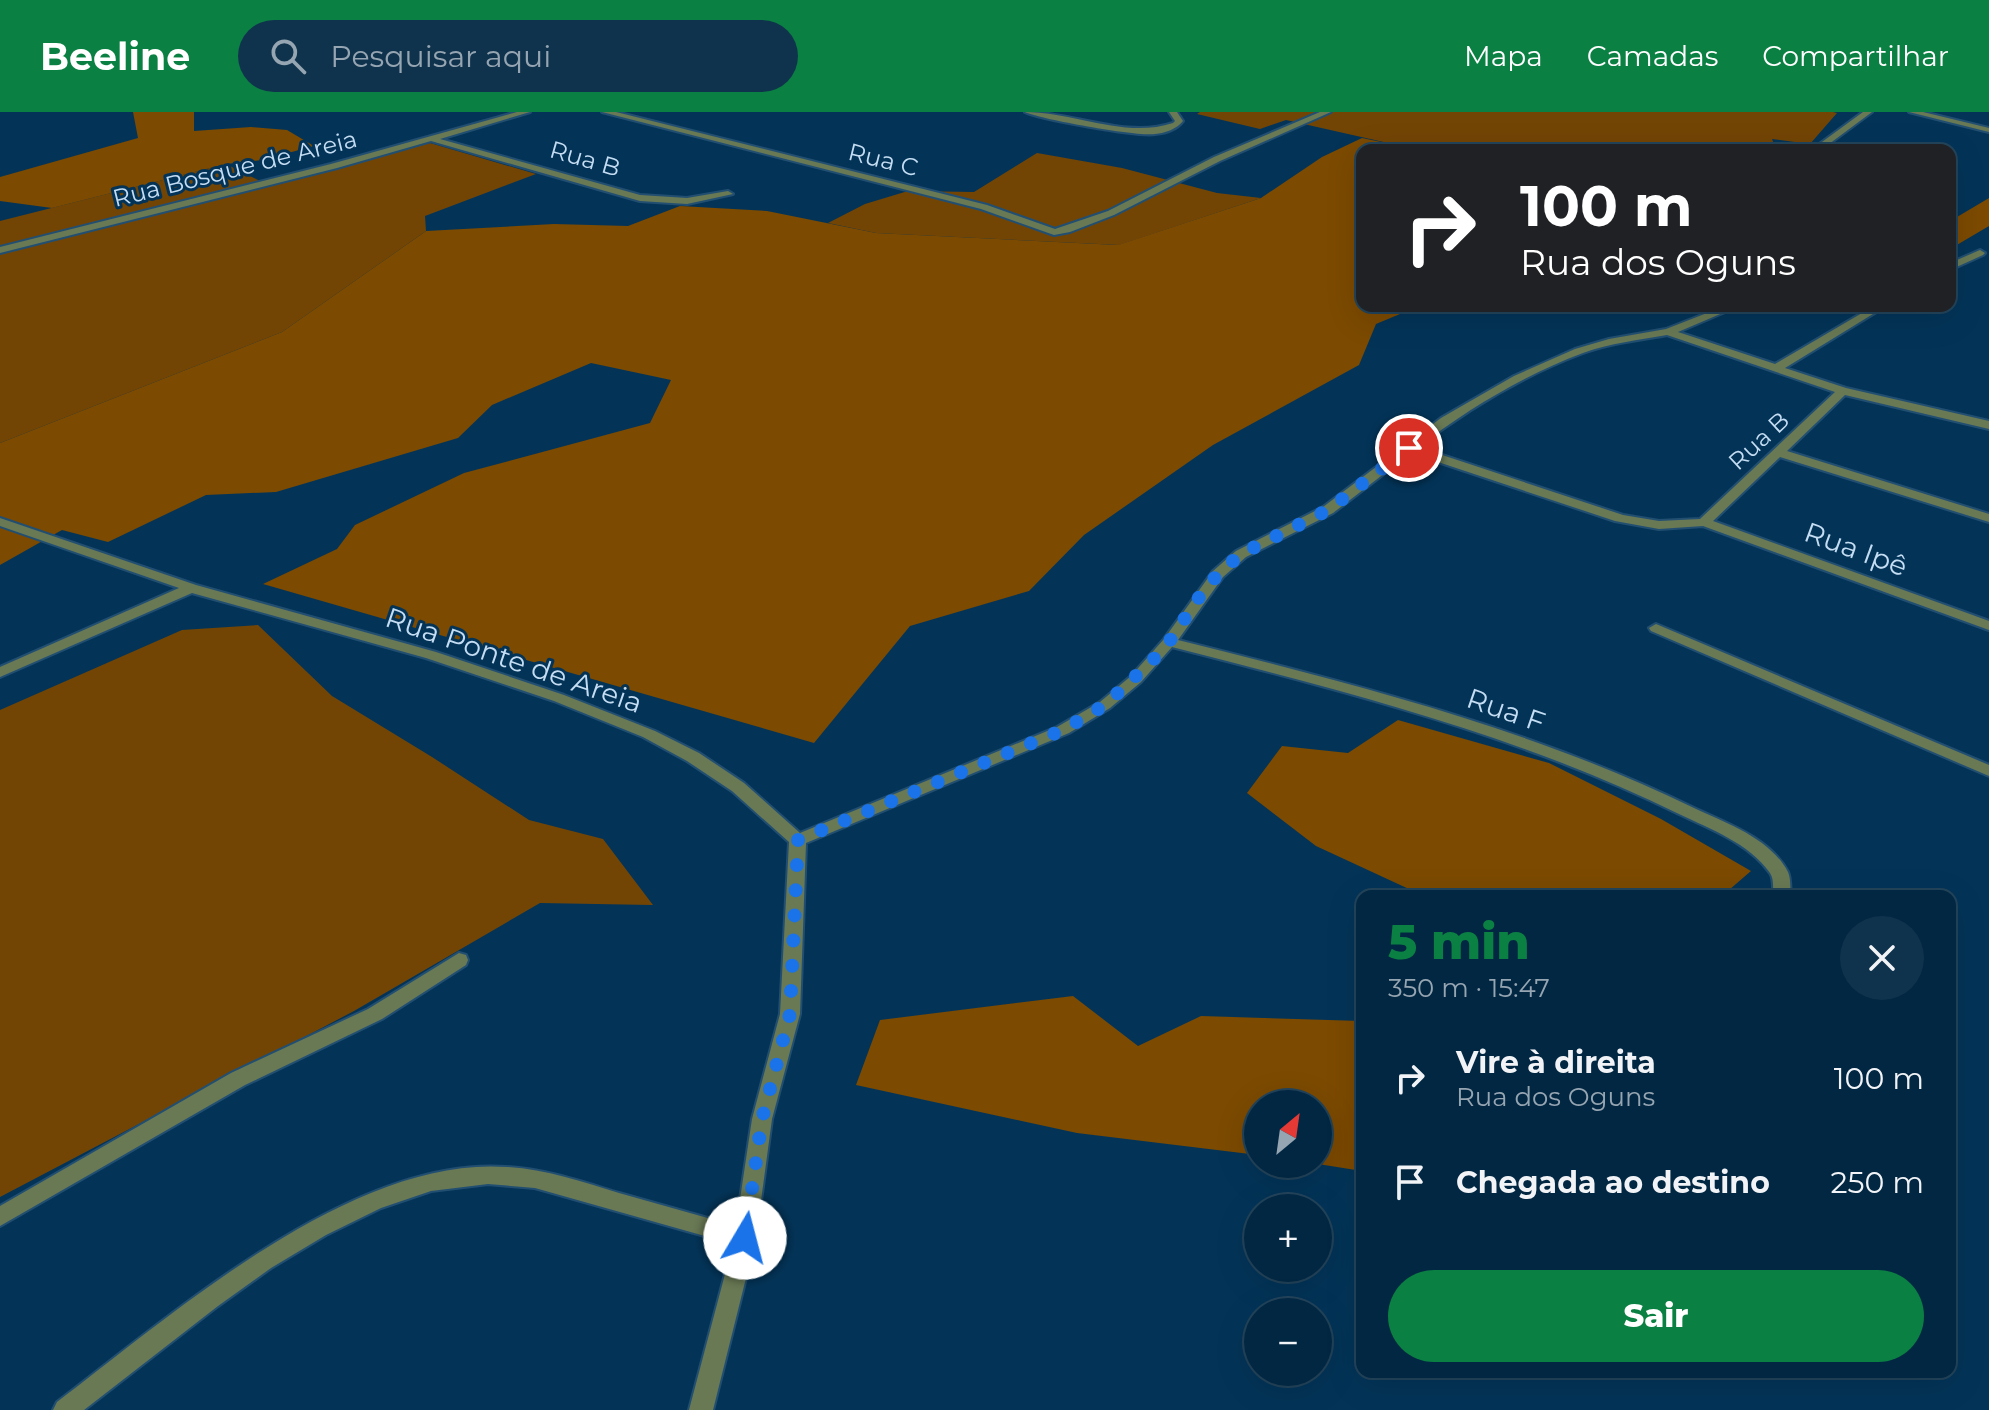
<!DOCTYPE html>
<html lang="pt">
<head>
<meta charset="utf-8">
<style>
	body { margin:0; font-family:Montserrat,sans-serif; background:#10334d; color:#f1f3f6; height:100vh; display:flex; flex-direction:column; font-size:30px; white-space:nowrap }
	* { box-sizing:border-box; margin:0 }
	p { font-size:26px; color:#96a5b2 }
	.icon { flex:none; width:44px; height:44px; fill:none; stroke:currentColor; stroke-width:2; stroke-linecap:round; stroke-linejoin:round }
	.map { position:relative; flex:1; overflow:hidden }
	.details { position:absolute; left:1356px; top:778px; width:600px; height:488px; display:flex; flex-direction:column; background:#022742; border-radius:16px; box-shadow:0 8px 32px #0002,0 0 0 2px #23445b }
	.details>* { flex:none }
	.banner { position:absolute; left:1356px; top:32px; width:600px; height:168px; border-radius:16px; box-shadow:0 8px 32px #0002,0 0 0 2px #23445b; background:#202124; color:#fff; overflow:hidden }
	.needle { width:52px; rotate:29deg }
	.tools { position:absolute; left:1244px; top:978px; display:grid; gap:16px }
	.tools a { display:grid; place-items:center; width:88px; height:88px; border-radius:50%; background:#022742; box-shadow:0 8px 32px #0002,0 0 0 2px #23445b; font-size:40px }
	.pin { position:absolute; display:grid; place-items:center; width:68px; height:68px; color:#fff; margin:-34px; border:4px solid #fff; border-radius:50%; box-shadow:0 2px 8px #0007 }
	.me { position:absolute; width:88px; margin:-44px; rotate:8deg; stroke-linejoin:round; filter:drop-shadow(0 0 6px #0008) }
	.turn { display:flex; align-items:center; gap:28px; height:168px; padding:0 32px; font-size:36px }
	.turn .icon { width:104px; height:104px; stroke-width:2.5 }
	.turn b { display:block; font-size:56px; line-height:68px }
	.round { display:grid; place-items:center; flex:none; width:84px; height:84px; border-radius:42px; background:#10334d }
	.summary { display:flex; align-items:center; justify-content:space-between; height:136px; padding:0 32px }
	h1 { font-size:48px; font-weight:800; line-height:60px; color:#0b8043 }
	.cta { display:flex; gap:16px; margin-top:auto; padding:16px 32px }
	.cta a { flex:1; height:92px; border-radius:48px; background:#0b8043; color:#fff; font-size:32px; font-weight:800; line-height:92px; text-align:center }
	ul { padding:0; list-style:none }
	li { display:flex; align-items:center; gap:24px; height:104px; padding:0 32px }
	li div { flex:1 }
	li b { display:block; font-size:30px }
	li em { font-style:normal }
	header { display:flex; align-items:center; gap:48px; box-sizing:border-box; height:112px; padding:0 40px; background:#0b8043; color:#fff }
	header strong { font-size:38px }
	nav { display:flex; gap:44px; margin-inline-start:auto; font-size:28px }
	.search { width:560px; height:72px; background:#10334d; display:flex; align-items:center; gap:20px; box-sizing:border-box; padding:0 28px; border-radius:44px; color:#96a5b2; font-size:30px }
	.map>svg:first-child { display:block }
	.green { fill:#734505 }
	.forest { fill:#7c4a00 }
	.lines { fill:none; stroke-linecap:round; stroke-linejoin:round }
	.minor-casing { stroke:#224f71; stroke-width:4 }
	.minor { fill:#697954; fill-rule:evenodd }
	.route { stroke:#1a73e8; stroke-width:14; stroke-dasharray:0 25.2 }
	.labels { text-anchor:middle; stroke-width:6; stroke-linejoin:round; paint-order:stroke }
	.far-street-label { font-size:24px; fill:#c5ddf3; stroke:#033458 }
	.street-label { font-size:28px; fill:#c5ddf3; stroke:#033458 }
</style>
</head>
<body>
<header>
<strong>Beeline</strong>
<div class="search"><svg class="icon" aria-label="search" viewBox="0 0 24 24"><circle cx="10" cy="10" r="6"/><path d="M15 15l6 6"/></svg>Pesquisar aqui</div>
<nav><a>Mapa</a><a>Camadas</a><a>Compartilhar</a></nav>
</header>
<div class="map">
<svg width="1989" height="1298" viewBox="0 0 1989 1298">
	<rect width="100%" height="100%" fill="#033458"/>
	<!-- green -->
	<path class="green" d="M1200,0H1833L1837,1L1810,32L1772,27L1776,38H1570L1556,35L1551,38H1419L1286,8L1260,17L1197,2Z
		M430,31L536,62L425,104L426,119L282,220L0,331V109L226,52L270,74Z
		M1037,41L1122,56L1217,81L1261,86L1119,133L876,121L828,111L865,92L908,79L974,80Z
		M258,513L332,584L432,645L529,708L603,727L653,793L540,791L354,899L0,1085V598L182,518Z"/>
	<!-- forest -->
	<path class="forest" d="M133,0H194V19L251,15L287,18L314,34L262,48L226,52L52,96L0,89V65L138,26Z
		M1362,26L1419,38H1362V194H1434L1400,202L1376,212L1359,253L1213,333L1084,423L1029,479L910,514L814,631L263,472L337,437L355,413L464,361L650,311L671,268L591,251L492,293L458,326L276,380L206,383L108,430L62,418L0,453V331L282,220L426,119L554,112L628,114L680,94L767,99L876,121L1118,133L1261,86L1322,45Z
		M1989,86V114L1950,137V104L1957,105Z
		M1398,608L1549,651L1661,707L1751,759L1722,784H1424L1316,734L1247,681L1282,634L1348,641Z
		M1073,884L1138,934L1201,904L1362,909V1059L1318,1052V992H1258V1043L1077,1021L856,973L880,908Z"/>
	<g class="lines">
		<defs>
			<path id="minor" d="M517,0H530L440,27L640,83L687,86L728,79L733,82L687,92L640,89L431,29L337,56L0,141V135L331,52Z
				M602,0H616L987,93L1055,117L1108,99L1214,45L1320,0H1331L1220,49L1114,103L1070,120L1054,123L981,97Z
				M1025,0C1074,0 1125,27 1173,11L1175,9L1169,0H1177L1183,9C1177,17 1165,21 1155,22C1139,25 1039,7 1025,0Z
				M1863,0H1872L1821,38H1811Z
				M1909,0H1923L1989,16V20Z
				M1980,138L1985,141L1983,143L1950,158V151Z
				M1725,194H1739L1678,220L1775,252L1874,194H1886L1785,256L1846,276L1989,309V317L1845,283L1787,339L1989,402V410L1780,345L1713,409L1989,509V518L1703,414L1659,417L1615,409L1411,341L1333,401L1246,445L1223,465L1178,528C1353,572 1530,616 1694,696C1726,711 1770,726 1788,760C1791,767 1790,776 1791,784H1773C1773,776 1774,767 1770,761C1749,731 1710,717 1679,702C1519,623 1344,579 1172,535L1141,570L1110,596L1069,621L806,731L800,902L772,1007L756,1126L713,1298H689L733,1132L535,1076L488,1072L431,1079L381,1096L326,1123L271,1156L218,1194L84,1298H53L57,1290C173,1202 352,1044 506,1055C545,1057 582,1070 619,1081C658,1092 697,1103 736,1114L752,1007L780,902L789,730L732,679L687,649L643,625L554,589L426,546L192,481L0,565V555L179,476L0,414V406L196,473L436,540L564,583L655,619L699,641L744,671L800,721L1057,615L1100,590L1131,564L1164,527L1213,459L1236,439L1323,395L1441,306L1514,264L1575,237L1609,227L1666,217ZM1667,223L1835,280L1700,407L1659,409L1623,403L1418,335C1468,297 1524,263 1583,241C1610,231 1639,228 1667,223Z
				M1656,512L1989,653V664L1651,519L1649,516Z
				M459,841L466,843L468,848L466,853L382,907L245,973L0,1114V1094L231,961L368,897Z"/>
		</defs>
		<!-- minor casing -->
		<use href="#minor" class="minor-casing"/>
		<!-- minor -->
		<use href="#minor" class="minor"/>
	</g>
	<g class="lines">
		<!-- route -->
		<path class="route" d="M745,1126L762,1007L790,902L798,728L1063,618L1105,593L1152,549L1169,530L1200,484L1218,462L1241,442L1328,398L1409,336"/>
	</g>
	<g class="labels">
		<!-- far-street labels -->
		<g class="far-street-label">
			<text transform="translate(585 47) rotate(16)" y="8">Rua B</text>
			<text transform="translate(883 48) rotate(14)" y="8">Rua C</text>
			<text transform="translate(235 57) rotate(-14)" y="8">Rua Bosque de Areia</text>
			<text transform="translate(1759 329) rotate(-43)" y="8">Rua B</text>
		</g>
		<!-- street labels -->
		<g class="street-label">
			<text transform="translate(1856 437) rotate(20)" y="10">Rua Ipê</text>
			<text transform="translate(514 548) rotate(19)" y="10">Rua Ponte de Areia</text>
			<text transform="translate(1506 598) rotate(19)" y="10">Rua F</text>
		</g>
	</g>
</svg>
<div class="tools">
<a><svg class="needle" viewBox="-14 -14 28 28"><path d="M0-13l5 13h-10z" fill="#e53935"/><path d="M0 13l5-13h-10z" fill="#96a5b2"/></svg></a>
<a>+</a>
<a>−</a>
</div>
<div class="pin" style="left:1409px;top:336px;background:#d93025"><svg class="icon" aria-label="arrive" viewBox="0 0 24 24"><path d="M6 21V4h12l-3 4 3 4H6"/></svg></div>
<svg class="me" style="left:745px;top:1126px" viewBox="-20 -20 40 40"><circle r="19" fill="#fff"/><path d="M0-13L10 11 0 6-10 11z" fill="#1a73e8"/></svg>
<div class="banner">
<div class="turn"><svg class="icon" aria-label="right" viewBox="0 0 24 24"><path d="M7 20v-9h11M14 6l5 5-5 5"/></svg><div><b>100 m</b>Rua dos Oguns</div></div>
</div>
<section class="details">
<div class="summary"><div><h1>5 min</h1><p>350 m · 15:47</p></div><a class="round"><svg class="icon" aria-label="close" viewBox="0 0 24 24"><path d="M6 6l12 12M18 6L6 18"/></svg></a></div>
<ul>
<li><svg class="icon" aria-label="right" viewBox="0 0 24 24"><path d="M7 20v-9h11M14 6l5 5-5 5"/></svg><div><b>Vire à direita</b><p>Rua dos Oguns</p></div><em>100 m</em></li>
<li><svg class="icon" aria-label="arrive" viewBox="0 0 24 24"><path d="M6 21V4h12l-3 4 3 4H6"/></svg><div><b>Chegada ao destino</b></div><em>250 m</em></li>
</ul>
<div class="cta"><a>Sair</a></div>
</section>
</div>
</body>
</html>
